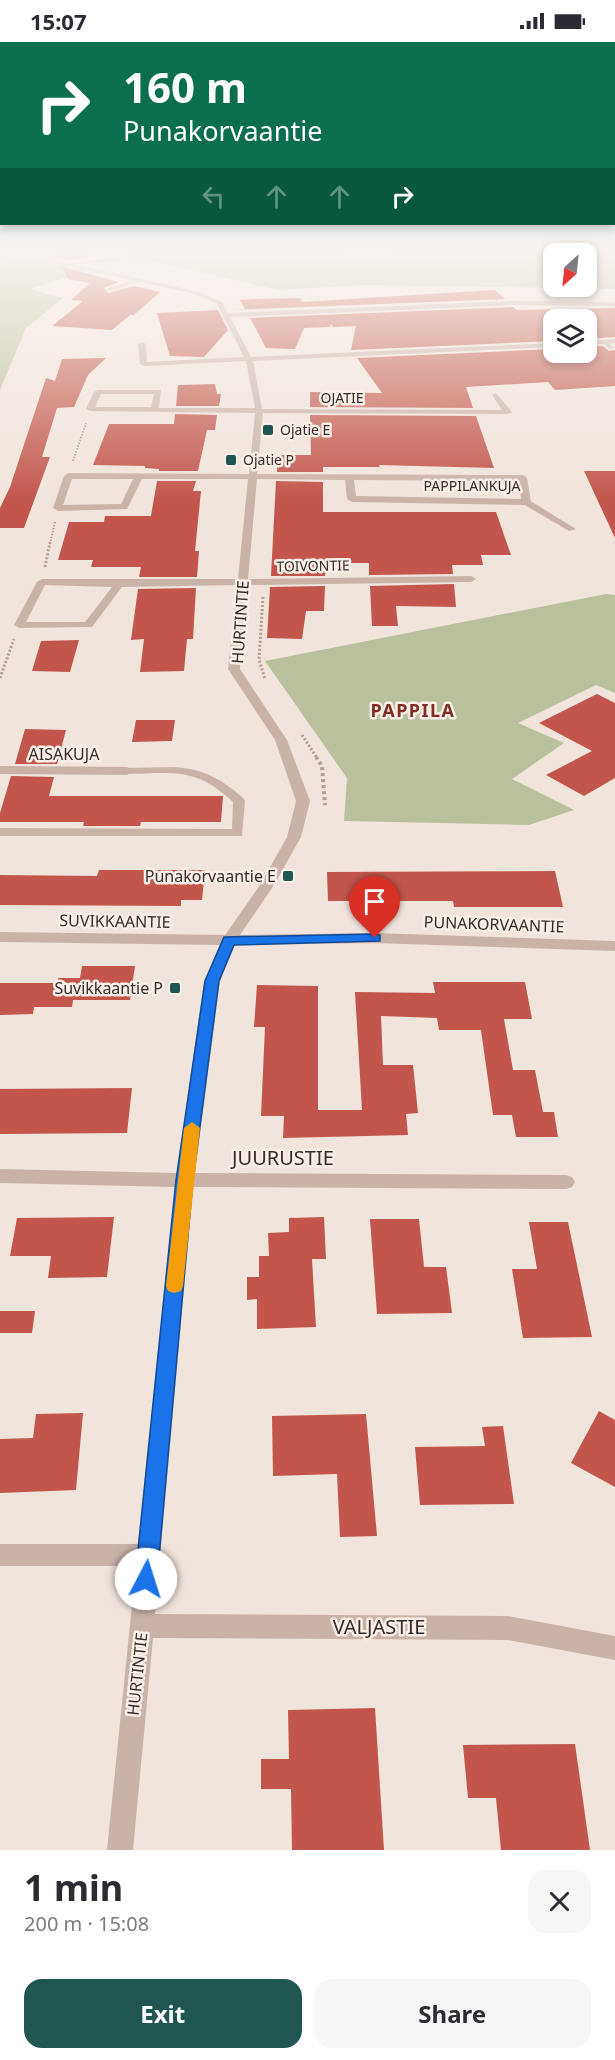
<!DOCTYPE html>
<html lang="en">
<head>
<meta charset="utf-8">
<style>
	body { margin:0; font-family:"Noto Sans",sans-serif; background:#f7f7f7; color:#2b2b33; height:100vh; display:flex; flex-direction:column; font-size:22px; white-space:nowrap }
	* { box-sizing:border-box; margin:0 }
	p { font-size:20px; color:#7c7c81 }
	.icon { flex:none; width:33px; height:33px; fill:none; stroke:currentColor; stroke-width:2; stroke-linecap:round; stroke-linejoin:round }
	.map { position:relative; height:1808px; overflow:hidden }
	.side { display:flex; flex-direction:column; background:#fff; flex:1 }
	.side>* { flex:none }
	.top-card { position:absolute; left:0px; top:0px; width:615px; height:183px; box-shadow:0 3px 9px #0003; background:#0b6e4f; color:#fff; overflow:hidden }
	.needle { width:39px; rotate:207deg }
	.tools { position:absolute; left:543px; top:201px; display:grid; gap:12px }
	.tools a { display:grid; place-items:center; width:54px; height:54px; border-radius:12px; background:#fff; box-shadow:0 3px 9px #0003; font-size:30px }
	.pin { position:absolute; display:grid; place-items:center; width:51px; height:51px; color:#fff; margin:-62px -26px; border-radius:50% 50% 50% 0; rotate:-45deg; box-shadow:0 0 6px #0007 }
	.pin .icon { rotate:45deg }
	.me { position:absolute; width:66px; margin:-33px; rotate:5deg; stroke-linejoin:round; filter:drop-shadow(0 0 4px #0008) }
	.turn { display:flex; align-items:center; gap:21px; height:126px; padding:0 24px; font-size:27px }
	.turn .icon { width:78px; height:78px; stroke-width:2.5 }
	.turn b { display:block; font-size:42px; line-height:51px }
	.lanes { display:flex; align-items:center; height:57px; padding:0 24px; background:#0003; justify-content:center; gap:30px; direction:ltr }
	.lanes .off { opacity:.35 }
	.round { display:grid; place-items:center; flex:none; width:63px; height:63px; border-radius:18px; background:#f7f7f7 }
	.headline { display:flex; align-items:center; justify-content:space-between; height:102px; padding:0 24px }
	h1 { font-size:36px; font-weight:700; line-height:45px }
	.cta { display:flex; gap:12px; margin-top:auto; padding:12px 24px }
	.cta a { flex:1; height:69px; border-radius:18px; background:#1f5652; color:#fff; font-size:24px; font-weight:700; line-height:69px; text-align:center }
	.cta a+a { background:#f7f7f7; color:#2b2b33 }
	.status { display:flex; justify-content:space-between; align-items:center; height:42px; padding:0 30px; background:#fff; direction:ltr }
	.status svg { height:16px; fill:currentColor }
	.map>svg:first-child { display:block }
	.green { fill:#b9c09d; fill-rule:evenodd }
	.building { fill:#c2564a }
	.lines { fill:none; stroke-linecap:round; stroke-linejoin:round }
	.path-far2 { stroke:#b59d93; stroke-width:2; stroke-dasharray:1.5 1.5; stroke-linecap:butt }
	.path-far1 { stroke:#b59d93; stroke-width:3; stroke-dasharray:2 2; stroke-linecap:butt }
	.path { stroke:#b59d93; stroke-width:4; stroke-dasharray:3 3; stroke-linecap:butt }
	.lane { fill:#c9b3a9; fill-rule:evenodd }
	.street { fill:#c9b3a9; fill-rule:evenodd }
	.route { fill:#1a73e8; stroke:#114b97; stroke-width:1.5 }
	.slow { fill:#f59e0b }
	.poi-dot { fill:#1f5652; stroke:#f9efe9; stroke-width:2 }
	.labels { text-anchor:middle; stroke-width:5; stroke-linejoin:round; paint-order:stroke }
	.far-street-label { font-size:14px; fill:#362b28; stroke:#f9efe9 }
	.far-poi-label { font-size:14px; fill:#362b28; stroke:#f9efe9; text-anchor:start }
	.street-label { font-size:16px; fill:#362b28; stroke:#f9efe9 }
	.poi-label { font-size:16px; fill:#362b28; stroke:#f9efe9; text-anchor:end }
	.far-district-label { font-size:18px; font-weight:bold; letter-spacing:1.5px; fill:#822d24; stroke:#f9efe9 }
	.near-street-label { font-size:20px; fill:#362b28; stroke:#f9efe9 }
</style>
</head>
<body>
<div class="status"><b>15:07</b><svg viewBox="0 0 49 12"><path d="M0 12V9h3v3zM5 12V6h3v6zM10 12V3h3v9zM15 12V0h3v12zM26 1h20v11H26zM47 4h2v5h-2z"/></svg></div>
<div class="map">
<svg width="615" height="1808" viewBox="0 0 615 1808">
	<rect width="100%" height="100%" fill="#f1e4dc"/>
	<!-- green -->
	<path class="green" d="M91,206H615V247L362,243L279,248ZM554,212H586V244H554Z
		M19,215L87,229L30,247L63,256L26,286L0,348V218Z
		M606,552L615,553V651L596,643L518,681L564,701L512,737L574,768L529,783L344,779L347,736L265,619Z"/>
	<!-- building -->
	<path class="building" d="M52,206H83L89,216L68,218L57,216Z
		M62,225L119,240L104,246L108,251L134,244L160,250L134,273H130L112,288L52,284L83,259L71,258L90,241L68,237Z
		M495,248L505,257L229,268L245,267L240,258L252,257L300,256L302,260Z
		M513,265L517,268L615,266V295L586,297V278H554V299L351,308L356,284L333,285L331,282L330,285L304,286L295,307L266,306L250,276Z
		M218,268L228,288L204,315L170,314L157,271Z
		M603,304L609,309L615,308V344L555,348L548,340L466,345L473,366L310,365V350L382,351L357,316L554,307V310H586V305Z
		M106,316L88,333L74,365L57,366L42,415H50L24,486H0V466L10,445L46,336L55,339L62,317Z
		M215,342L217,352H221L219,364H176L178,343Z
		M175,372L217,373L215,388H207L198,429H159V427L145,426V424L93,423L109,382H174Z
		M310,373L476,374L494,426L379,423L380,425H323V430H277V413H311Z
		M584,429H615V496Z
		M157,439H196L193,449H201L195,509H199L197,535H139L141,525H91L93,518H58L69,480H104L105,474H151Z
		M276,439L323,440V470H496L511,513H481L483,523H452L453,532L369,533V521H326L325,534H271Z
		M454,542L456,565L396,564L398,584H372L370,544Z
		M325,544L324,569H306L302,597L267,596L270,545Z
		M196,546L193,597H187L184,629L140,630L144,597L131,598L138,547Z
		M79,598L70,630L32,629L41,599Z
		M597,652L615,661V736L584,754L546,733L592,709L539,681Z
		M136,678H175L172,699L132,700Z
		M25,687L66,688L57,722H15Z
		M11,734L54,735L49,754H223L221,780H141L140,784H83L84,780H0V771Z
		M99,828H205L202,858H181V864L0,863V833L97,834Z
		M555,829L563,865H454L453,859H328L327,830Z
		M82,924H135L130,958H73L72,965H34L33,972L0,973V941H58V936H80Z
		M433,940H525L532,977H504L513,1028H535L543,1070H554L558,1095H516L512,1073H493L481,988H439L437,976L381,974L383,1023H413L418,1071L406,1072L408,1093L283,1096L284,1074H261L265,985H254L257,943L318,944V1068H362L355,950L435,951Z
		M132,1046L127,1091L0,1092V1047Z
		M114,1175L107,1235L48,1236L51,1214H10L17,1176Z
		M324,1175L326,1217H312L316,1285L257,1287V1257L247,1258V1235H259V1214H269L268,1191L289,1190V1176Z
		M370,1177H419L424,1225H446L452,1271L377,1272Z
		M529,1180H568L592,1295L523,1296L512,1227H537Z
		M0,1269H35L32,1291H0Z
		M599,1369L615,1378V1445L571,1421Z
		M83,1371L76,1448L0,1451V1397L33,1396L36,1372Z
		M366,1372L377,1494L340,1495L337,1432L273,1434L272,1374Z
		M503,1384L514,1462L420,1463L415,1405L485,1404L482,1385Z
		M375,1666L384,1808H292L291,1747H261V1717H289L288,1668Z
		M575,1702L590,1808H501L496,1756H468L463,1703Z"/>
	<g class="lines">
		<!-- path-far2 -->
		<path class="path-far2" d="M73,419L86,381
			M50,502L55,480"/>
		<!-- path-far1 -->
		<path class="path-far1" d="M45,525L50,500
			M263,555L259,618L265,637
			M0,636L14,597
			M302,693L317,716"/>
		<!-- path -->
		<path class="path" d="M316,715L322,724L325,763"/>
		<!-- lane -->
		<path class="lane" d="M154,206L146,209L142,217L65,223L62,221L140,214L142,207Z
			M266,206L379,209L439,206L379,213Z
			M139,236L141,239L109,249L106,247Z
			M602,299H606L614,306L609,307Z
			M523,458H529L576,487L569,489L523,462Z
			M175,725C203,727 222,737 243,756L245,759L242,794H0V786L232,787L233,760C196,725 174,731 127,732L121,729L127,726Z"/>
		<!-- street -->
		<path class="street" d="M0,208L35,213L199,250L222,260L228,271L513,259L615,260V264L513,263L230,275L251,315L554,301V305L253,319L262,367L502,368L492,353L496,351L512,370L508,372L263,371L257,432L523,433L527,436L531,460L526,463L352,460L347,457L345,438L257,437L248,537L471,534L476,537L471,540L247,543L240,627L287,698L310,759L301,795L274,843L240,893L375,891L615,899V909L375,901L235,903L220,939L195,1131L566,1133L572,1135L575,1140L572,1145L566,1147L193,1145L155,1572L508,1574L615,1594V1618L508,1598L153,1596L133,1808H107L136,1524H0V1502H138L175,1145L0,1141V1127L177,1131L204,939L220,903L0,900V890L225,893L260,843L287,795L296,759L275,698L228,627L237,543L122,545L92,585L19,586L14,583L37,540L42,537H238L248,437H142L127,467L58,469L53,466L64,434L68,431L249,432L255,371L90,369L86,367L94,350L98,348H161L159,366H255L246,319L144,324L140,322L138,302L142,300L146,302L147,320L244,315L217,262L195,252L35,217L0,212ZM101,352H154L151,365H95ZM72,437H133L121,462L63,463ZM354,438L519,439L521,457L356,454ZM45,543L112,545L85,580H26Z
			M615,297V301L586,303V299Z
			M0,724L127,725L133,729L127,733L0,732Z"/>
	</g>
	<!-- sky -->
	<linearGradient id="sky" x2="0" y2="1"><stop stop-color="#7db1ce"/><stop offset="0.45" stop-color="#f9f3ef"/><stop offset="1" stop-color="#f9f3ef" stop-opacity="0"/></linearGradient>
	<rect width="615" height="459" fill="url(#sky)"/>
	<!-- route -->
	<path class="route" d="M375,892L380,893V899L234,903L219,939L193,1138L157,1537L153,1544L146,1547L138,1544L135,1537L176,1138L205,939L224,895Z"/>
	<!-- slow -->
	<path class="slow" d="M192,1080L200,1086L183,1244L181,1249L174,1251L168,1249L166,1244L184,1086Z"/>
	<!-- markers -->
	<g class="poi-dot">
		<rect x="262" y="382" width="12" height="12" rx="3"/>
		<rect x="225" y="412" width="12" height="12" rx="3"/>
		<rect x="282" y="828" width="12" height="12" rx="3"/>
		<rect x="169" y="940" width="12" height="12" rx="3"/>
	</g>
	<g class="labels">
		<!-- far-street labels -->
		<g class="far-street-label">
			<text x="342" y="361">OJATIE</text>
			<text x="472" y="449">PAPPILANKUJA</text>
			<text transform="translate(313 524) rotate(-1)" y="5">TOIVONTIE</text>
		</g>
		<!-- far-poi labels -->
		<g class="far-poi-label">
			<text x="280" y="393">Ojatie E</text>
			<text x="243" y="423">Ojatie P</text>
		</g>
		<!-- street labels -->
		<g class="street-label">
			<text transform="translate(240 580) rotate(-86)" y="6">HURTINTIE</text>
			<text x="64" y="718">AISAKUJA</text>
			<text transform="translate(115 879) rotate(1)" y="6">SUVIKKAANTIE</text>
			<text transform="translate(494 882) rotate(2)" y="6">PUNAKORVAANTIE</text>
			<text transform="translate(137 1632) rotate(-84)" y="6">HURTINTIE</text>
		</g>
		<!-- poi labels -->
		<g class="poi-label">
			<text x="276" y="840">Punakorvaantie E</text>
			<text x="163" y="952">Suvikkaantie P</text>
		</g>
		<!-- far-district labels -->
		<g class="far-district-label">
			<text x="413" y="675">PAPPILA</text>
		</g>
		<!-- near-street labels -->
		<g class="near-street-label">
			<text x="283" y="1123">JUURUSTIE</text>
			<text x="379" y="1592">VALJASTIE</text>
		</g>
	</g>
</svg>
<div class="tools">
<a><svg class="needle" viewBox="-14 -14 28 28"><path d="M0-13l5 13h-10z" fill="#e53935"/><path d="M0 13l5-13h-10z" fill="#7c7c81"/></svg></a>
<a><svg class="icon" aria-label="layers" viewBox="0 0 24 24"><path d="M12 4l9 5-9 5-9-5zM3 14l9 5 9-5"/></svg></a>
</div>
<div class="pin" style="left:375px;top:896px;background:#d93025"><svg class="icon" aria-label="arrive" viewBox="0 0 24 24"><path d="M6 21V4h12l-3 4 3 4H6"/></svg></div>
<svg class="me" style="left:146px;top:1537px" viewBox="-20 -20 40 40"><circle r="19" fill="#fff"/><path d="M0-13L10 11 0 6-10 11z" fill="#1a73e8"/></svg>
<div class="top-card">
<div class="turn"><svg class="icon" aria-label="right" viewBox="0 0 24 24"><path d="M7 20v-9h11M14 6l5 5-5 5"/></svg><div><b>160 m</b>Punakorvaantie</div></div>
<div class="lanes"><svg class="icon off" aria-label="left" viewBox="0 0 24 24"><path d="M17 20v-9H6M10 6l-5 5 5 5"/></svg><svg class="icon off" aria-label="ahead" viewBox="0 0 24 24"><path d="M12 20V5M6 11l6-6 6 6"/></svg><svg class="icon off" aria-label="ahead" viewBox="0 0 24 24"><path d="M12 20V5M6 11l6-6 6 6"/></svg><svg class="icon" aria-label="right" viewBox="0 0 24 24"><path d="M7 20v-9h11M14 6l5 5-5 5"/></svg></div>
</div>
</div>
<section class="side">
<div class="headline"><div><h1>1 min</h1><p>200 m · 15:08</p></div><a class="round"><svg class="icon" aria-label="close" viewBox="0 0 24 24"><path d="M6 6l12 12M18 6L6 18"/></svg></a></div>
<div class="cta"><a>Exit</a><a>Share</a></div>
</section>
</body>
</html>
